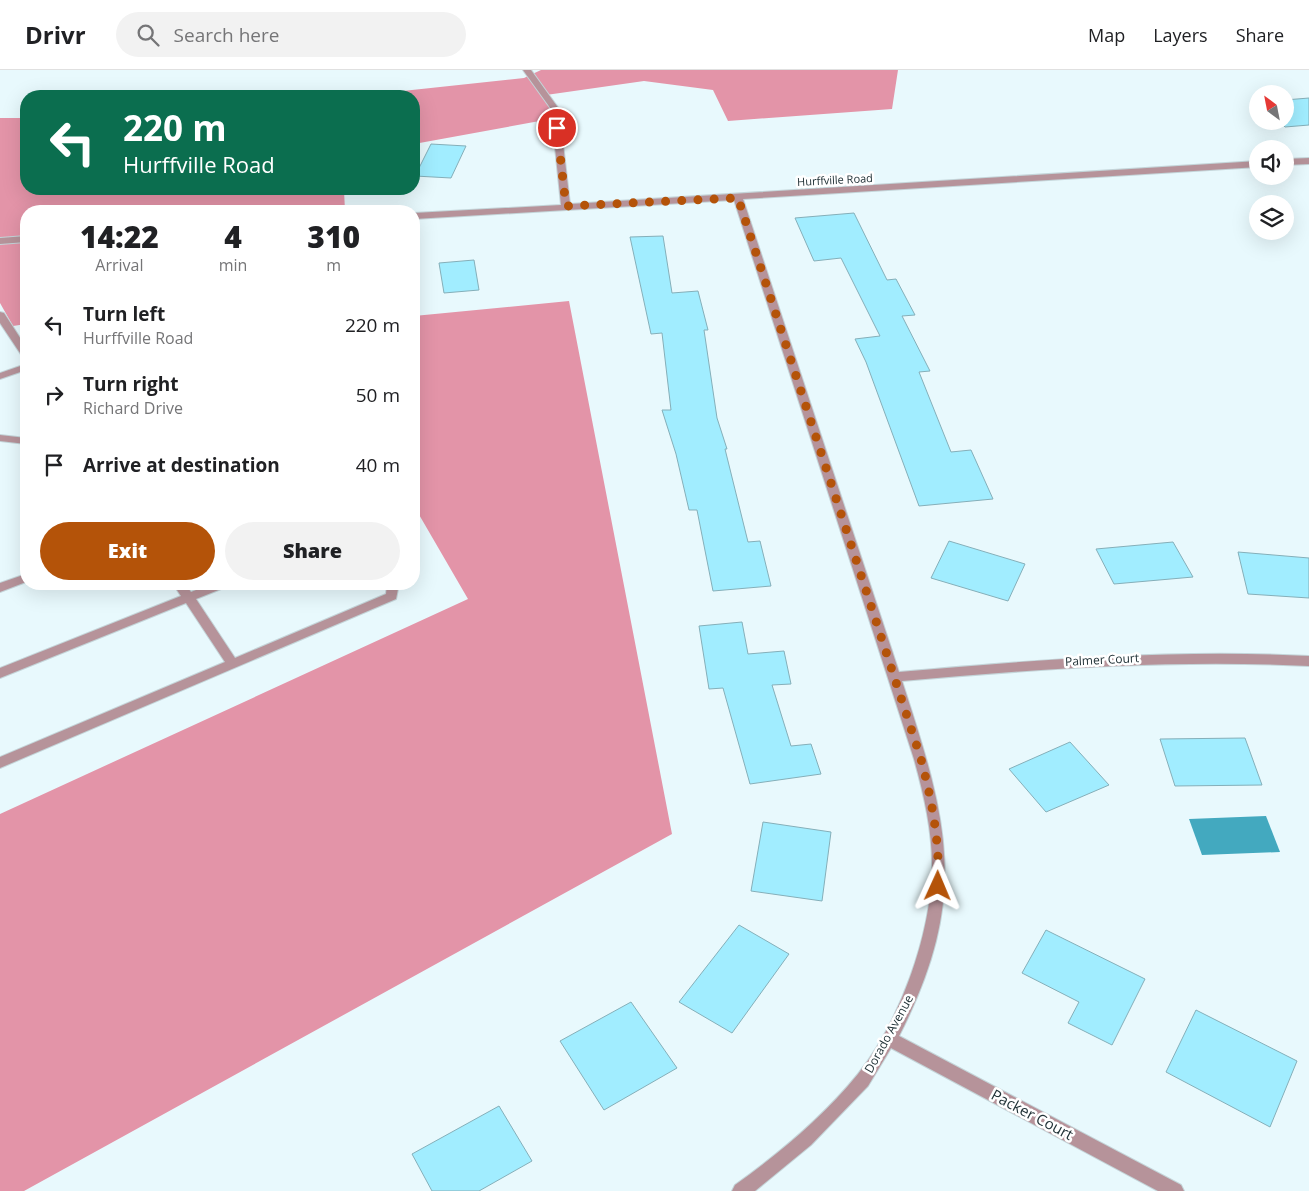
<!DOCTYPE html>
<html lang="en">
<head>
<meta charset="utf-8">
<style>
	body { margin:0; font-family:"Open Sans",sans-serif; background:#f2f2f2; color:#202124; height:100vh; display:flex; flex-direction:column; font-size:19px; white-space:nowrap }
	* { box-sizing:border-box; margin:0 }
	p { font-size:16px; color:#757577 }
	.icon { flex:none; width:28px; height:28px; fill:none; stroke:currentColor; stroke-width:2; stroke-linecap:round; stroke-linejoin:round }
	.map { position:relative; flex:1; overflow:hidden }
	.side { position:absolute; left:20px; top:135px; width:400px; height:385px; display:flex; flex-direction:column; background:#fff; border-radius:20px; box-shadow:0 5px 20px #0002 }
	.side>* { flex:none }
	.banner { position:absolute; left:20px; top:20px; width:400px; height:105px; border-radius:20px; box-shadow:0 5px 20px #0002; background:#0b6e4f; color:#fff; overflow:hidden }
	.needle { width:32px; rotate:328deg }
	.controls { position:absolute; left:1249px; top:15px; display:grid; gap:10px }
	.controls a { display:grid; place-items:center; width:45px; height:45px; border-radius:50%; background:#fff; box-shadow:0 5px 20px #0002; font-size:25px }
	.pin { position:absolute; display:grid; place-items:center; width:42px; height:42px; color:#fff; margin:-21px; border:2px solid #fff; border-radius:50%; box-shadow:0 1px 5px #0007 }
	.me { position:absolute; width:55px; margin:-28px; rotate:1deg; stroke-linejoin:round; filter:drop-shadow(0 0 4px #0008) }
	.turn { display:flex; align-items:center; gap:18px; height:105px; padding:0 20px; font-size:22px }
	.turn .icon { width:65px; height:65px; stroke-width:2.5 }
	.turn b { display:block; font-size:35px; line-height:42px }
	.eta { display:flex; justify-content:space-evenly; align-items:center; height:85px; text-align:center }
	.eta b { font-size:30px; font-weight:800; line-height:35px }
	.button { display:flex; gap:10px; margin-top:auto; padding:10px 20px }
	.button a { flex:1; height:58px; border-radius:30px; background:#b45309; color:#fff; font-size:20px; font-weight:800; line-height:58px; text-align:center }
	.button a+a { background:#f2f2f2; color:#202124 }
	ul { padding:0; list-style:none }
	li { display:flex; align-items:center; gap:15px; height:70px; padding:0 20px }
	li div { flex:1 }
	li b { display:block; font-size:19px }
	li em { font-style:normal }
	header { display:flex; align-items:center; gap:30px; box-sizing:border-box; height:70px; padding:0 25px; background:#fff; border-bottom:1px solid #e0e0e0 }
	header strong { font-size:24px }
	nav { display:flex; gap:28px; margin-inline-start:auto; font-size:18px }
	.search { width:350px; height:45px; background:#f2f2f2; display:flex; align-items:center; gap:12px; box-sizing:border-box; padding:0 18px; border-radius:28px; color:#757577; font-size:19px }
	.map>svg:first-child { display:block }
	.forest { fill:#e394a8 }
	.water { fill:#43a9bf }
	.building { fill:#a1edff; stroke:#85afb9 }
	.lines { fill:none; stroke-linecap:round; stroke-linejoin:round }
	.minor-casing { stroke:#c4d5d9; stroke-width:2 }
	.minor { fill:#b6939a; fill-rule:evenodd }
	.route { stroke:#b45309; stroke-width:9; stroke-dasharray:0 16.2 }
	.labels { text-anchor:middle; stroke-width:5; stroke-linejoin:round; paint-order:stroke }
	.far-street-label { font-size:11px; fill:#213237; stroke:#fff }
	.street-label { font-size:12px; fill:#213237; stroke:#fff }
	.near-street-label { font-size:15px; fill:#213237; stroke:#fff }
</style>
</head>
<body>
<header>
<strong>Drivr</strong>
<div class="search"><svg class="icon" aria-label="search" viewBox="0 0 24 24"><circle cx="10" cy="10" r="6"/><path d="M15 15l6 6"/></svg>Search here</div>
<nav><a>Map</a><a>Layers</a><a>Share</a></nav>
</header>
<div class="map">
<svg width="1309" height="1121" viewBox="0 0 1309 1121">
	<rect width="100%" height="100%" fill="#e8f9fd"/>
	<!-- forest -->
	<path class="forest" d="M541,0H898L892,39L728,51L713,20L644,11L546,25L556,48L414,74V26H356L524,8Z
		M0,48H26V119H345L344,120L345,141H26V254L13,256L0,233Z
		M569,231L672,764L24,1121H0V744L468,529L414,436V246Z"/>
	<!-- water -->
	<path class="water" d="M1266,746L1280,782L1202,785L1189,749Z"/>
	<!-- building -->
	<path class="building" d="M1309,28V55L1285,57L1279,51H1285V30Z
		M431,74L466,76L451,108L415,106Z
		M854,143L887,210L896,209L915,245L902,246L930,301L919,302L951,382L971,380L993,429L919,436L866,292L855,269L880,266L841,188L814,191L795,148Z
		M663,166L672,223L698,221L708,260H704L717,348L727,379H725L748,472L760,471L771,516L713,521L697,440H689L676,384L662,340H671L662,263L651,264L630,167Z
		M474,190L479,220L444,223L439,193Z
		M949,471L1025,494L1008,531L931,508Z
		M1173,472L1193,507L1114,514L1096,479Z
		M1238,482L1309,488V528L1248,524Z
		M742,552L748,584L784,581L791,614L772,615L791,676L811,674L821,704L750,714L723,618L709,619L699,556Z
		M1245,668L1262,715L1175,716L1160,669Z
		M1070,672L1109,715L1046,742L1009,699Z
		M763,752L831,762L822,831L751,821Z
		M739,855L789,884L732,963L679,932Z
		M1046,860L1145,909L1112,975L1068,953L1079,932L1022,903Z
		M631,932L677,998L604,1040L560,971Z
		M1196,940L1297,991L1270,1057L1166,1002Z
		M499,1036L532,1091L479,1121H432L412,1084Z"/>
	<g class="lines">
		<defs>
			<path id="minor" d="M523,0H531L559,39L570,134L1258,91V97L743,129L899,602C1036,590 1172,579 1309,586V596C1173,589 1038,599 902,611C948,752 970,827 899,966L1181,1115L1184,1121H1158L891,978L868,1016L811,1075L755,1121H732L735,1115C780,1083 823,1047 858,1004C900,951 930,867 932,801C933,763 924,725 914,689L734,130L414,149V143L561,135L551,39Z
				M1309,88V94L1285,95V89Z
				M26,166V172L0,174V168Z
				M0,242L4,243L26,277V287L22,286L0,253Z
				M26,294V300L0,309V303Z
				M0,365L26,368V374L0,371Z
				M26,504V512L0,522V513Z
				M173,514H185L191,522L211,514H228L226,517L196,529L235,588L386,524L387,514H399L396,529L0,698V687L225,592L186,533L0,608V598L181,526Z"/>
		</defs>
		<!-- minor casing -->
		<use href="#minor" class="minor-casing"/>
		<!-- minor -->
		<use href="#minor" class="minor"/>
	</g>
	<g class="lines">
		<!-- route -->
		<path class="route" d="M557,58L566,136L738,128L921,689C932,731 940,772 938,816"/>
	</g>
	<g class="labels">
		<!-- far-street labels -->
		<g class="far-street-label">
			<text transform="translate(835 110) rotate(-3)" y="4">Hurffville Road</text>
		</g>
		<!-- street labels -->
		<g class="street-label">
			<text transform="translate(1102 590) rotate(-3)" y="4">Palmer Court</text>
			<text transform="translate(889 964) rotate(-61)" y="4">Dorado Avenue</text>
		</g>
		<!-- near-street labels -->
		<g class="near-street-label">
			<text transform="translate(1032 1045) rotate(28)" y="5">Packer Court</text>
		</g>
	</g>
</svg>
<div class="controls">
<a><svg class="needle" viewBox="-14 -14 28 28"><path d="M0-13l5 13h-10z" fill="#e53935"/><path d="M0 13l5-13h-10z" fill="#757577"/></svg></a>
<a><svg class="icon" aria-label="sound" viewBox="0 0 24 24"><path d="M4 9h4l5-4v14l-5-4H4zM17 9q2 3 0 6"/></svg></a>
<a><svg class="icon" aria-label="layers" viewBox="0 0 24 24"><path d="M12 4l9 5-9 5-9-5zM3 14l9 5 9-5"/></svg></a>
</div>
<div class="pin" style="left:557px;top:58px;background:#d93025"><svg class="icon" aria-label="arrive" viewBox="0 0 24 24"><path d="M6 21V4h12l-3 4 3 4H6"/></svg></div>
<svg class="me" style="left:938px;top:816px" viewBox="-20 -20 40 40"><path d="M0-17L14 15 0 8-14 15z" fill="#b45309" stroke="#fff" stroke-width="4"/></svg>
<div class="banner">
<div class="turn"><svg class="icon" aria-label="left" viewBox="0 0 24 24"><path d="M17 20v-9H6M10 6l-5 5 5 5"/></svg><div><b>220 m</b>Hurffville Road</div></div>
</div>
<section class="side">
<div class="eta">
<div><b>14:22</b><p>Arrival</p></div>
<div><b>4</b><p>min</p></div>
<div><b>310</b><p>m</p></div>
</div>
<ul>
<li><svg class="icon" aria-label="left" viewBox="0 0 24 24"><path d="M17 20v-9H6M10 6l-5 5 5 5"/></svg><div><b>Turn left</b><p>Hurffville Road</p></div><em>220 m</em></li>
<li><svg class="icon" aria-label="right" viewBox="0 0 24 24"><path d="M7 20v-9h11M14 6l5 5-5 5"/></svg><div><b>Turn right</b><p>Richard Drive</p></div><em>50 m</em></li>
<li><svg class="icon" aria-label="arrive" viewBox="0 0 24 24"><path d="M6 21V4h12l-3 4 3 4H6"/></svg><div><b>Arrive at destination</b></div><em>40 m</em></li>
</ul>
<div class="button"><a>Exit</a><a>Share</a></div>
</section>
</div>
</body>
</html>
